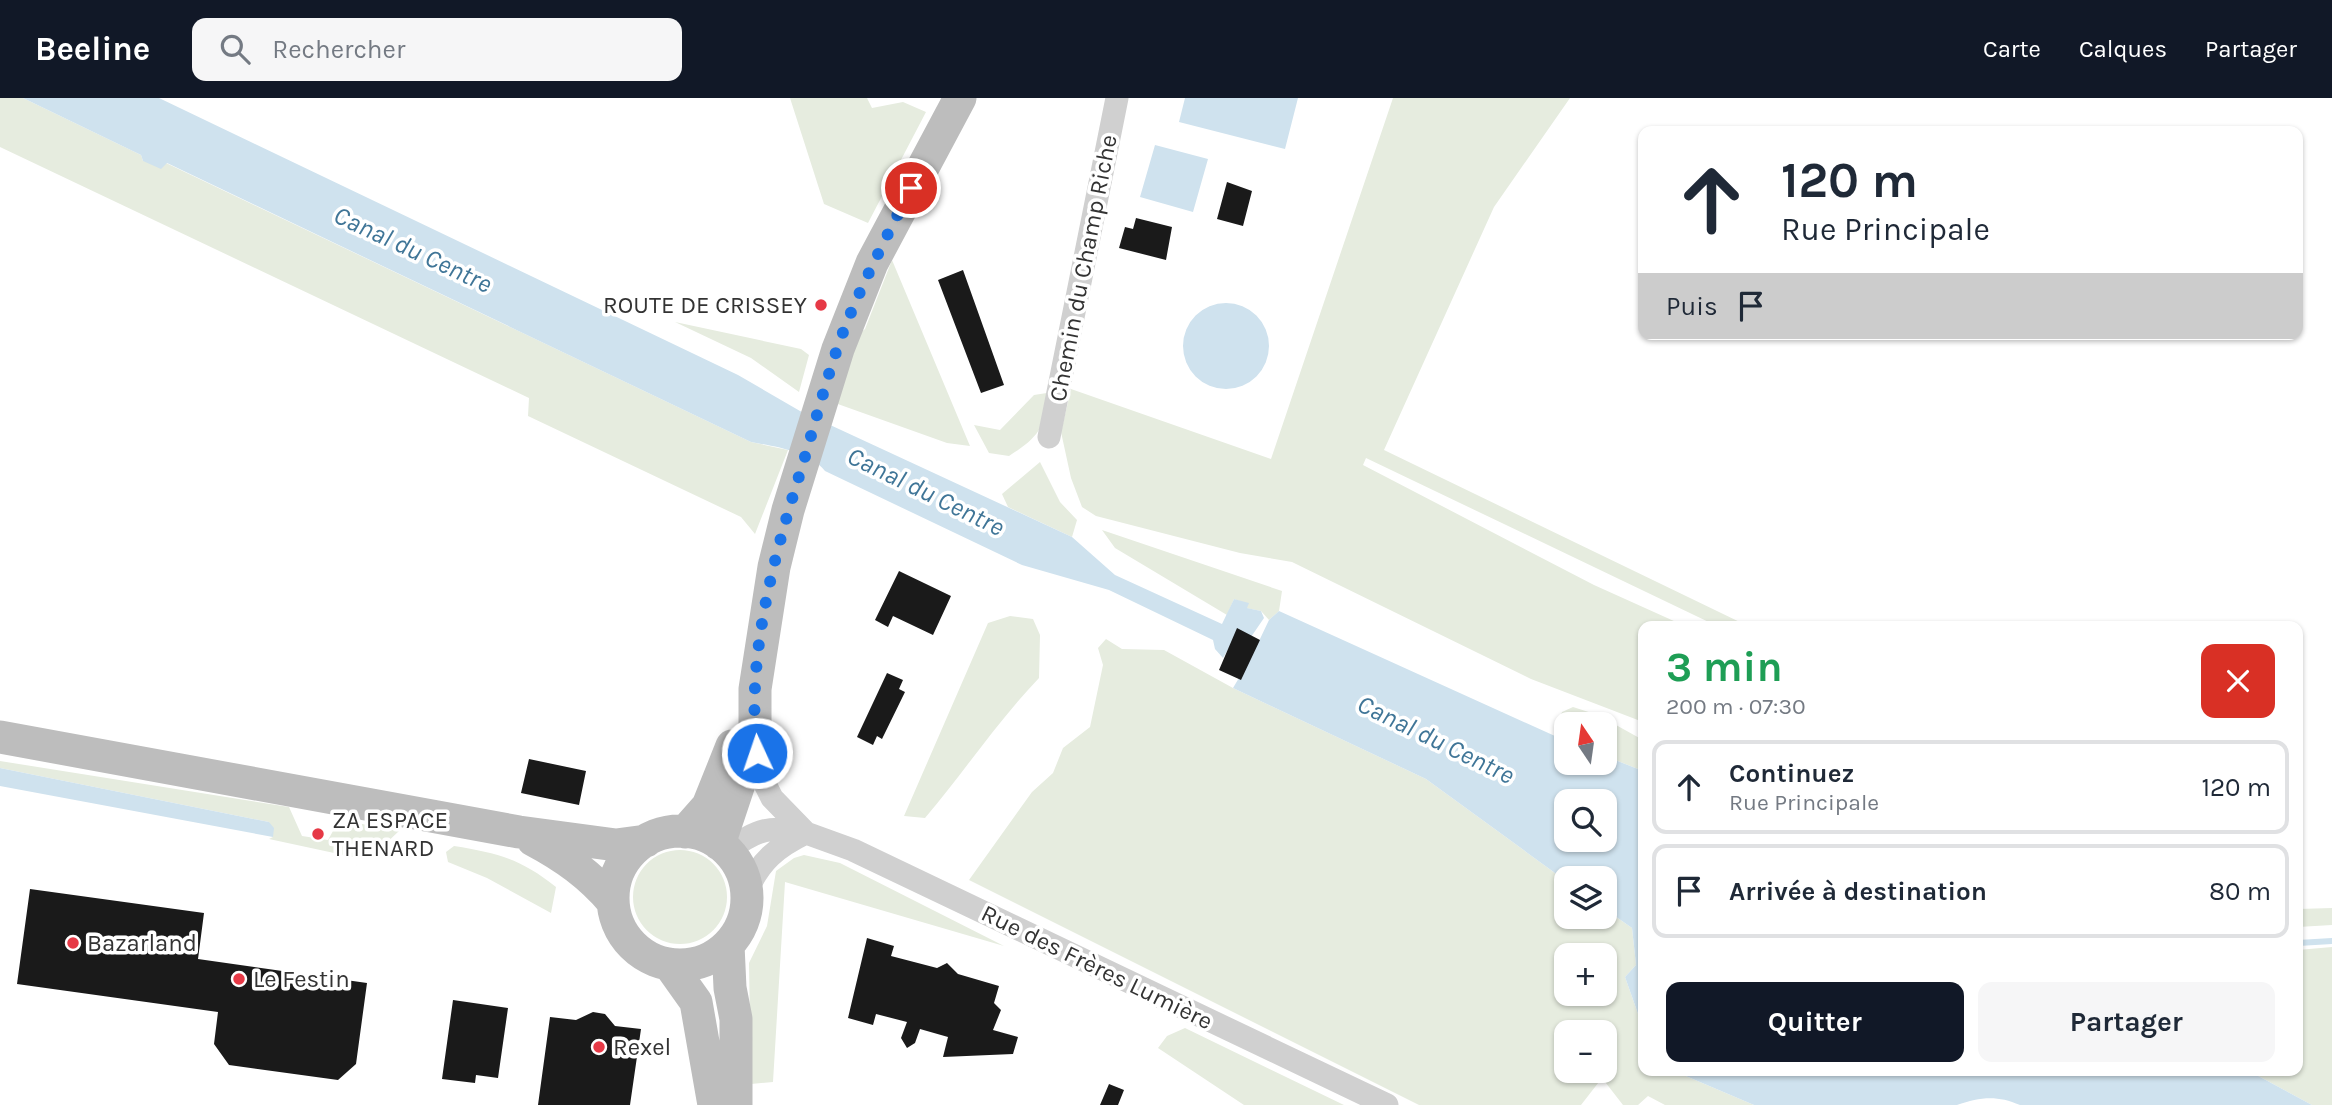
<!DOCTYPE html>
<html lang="fr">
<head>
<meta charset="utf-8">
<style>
	body { margin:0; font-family:Karla,sans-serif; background:#f6f6f7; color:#1f2937; height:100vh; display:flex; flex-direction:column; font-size:26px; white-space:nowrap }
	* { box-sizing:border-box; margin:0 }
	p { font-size:23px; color:#747a83 }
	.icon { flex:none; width:38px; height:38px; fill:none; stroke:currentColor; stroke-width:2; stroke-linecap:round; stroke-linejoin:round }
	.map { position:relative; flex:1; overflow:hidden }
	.details { position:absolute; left:1638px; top:523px; width:665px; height:455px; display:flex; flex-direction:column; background:#fff; border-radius:14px; box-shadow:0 2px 5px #0004 }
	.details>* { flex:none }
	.hud { position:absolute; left:1638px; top:28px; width:665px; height:214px; border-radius:14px; box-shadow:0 2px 5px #0004; background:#fff; color:#1f2937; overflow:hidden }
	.needle { width:46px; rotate:347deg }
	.fabs { position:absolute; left:1554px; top:614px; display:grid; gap:14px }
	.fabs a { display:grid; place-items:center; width:63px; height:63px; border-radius:14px; background:#fff; box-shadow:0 2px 5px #0004; font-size:35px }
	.pin { position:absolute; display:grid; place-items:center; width:60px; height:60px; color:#fff; margin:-30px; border:4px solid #fff; border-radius:50%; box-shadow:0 2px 7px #0007 }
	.me { position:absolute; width:77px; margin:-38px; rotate:357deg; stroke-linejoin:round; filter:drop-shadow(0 0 5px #0008) }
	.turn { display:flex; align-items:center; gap:24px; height:147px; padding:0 28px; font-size:32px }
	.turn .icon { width:91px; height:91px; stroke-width:2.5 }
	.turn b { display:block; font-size:49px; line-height:60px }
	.then { display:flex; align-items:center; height:66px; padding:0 28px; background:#0003; gap:14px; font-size:26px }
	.round { display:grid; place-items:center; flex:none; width:74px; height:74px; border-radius:14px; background:#f6f6f7 }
	.summary { display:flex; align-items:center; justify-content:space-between; height:119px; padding:0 28px }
	h1 { font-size:42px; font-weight:700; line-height:52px; color:#1e9e55 }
	.action { display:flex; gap:14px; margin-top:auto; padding:14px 28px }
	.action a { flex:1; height:80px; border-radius:14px; background:#111827; color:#fff; font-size:28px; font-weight:700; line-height:80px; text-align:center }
	.action a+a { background:#f6f6f7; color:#1f2937 }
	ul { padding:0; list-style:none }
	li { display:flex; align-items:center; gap:21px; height:94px; margin:0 14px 10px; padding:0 14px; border:4px solid #e0e1e3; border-radius:14px }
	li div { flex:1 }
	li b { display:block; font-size:26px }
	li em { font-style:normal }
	header { display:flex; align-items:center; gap:42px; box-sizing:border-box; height:98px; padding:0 35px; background:#111827; color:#fff }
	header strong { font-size:33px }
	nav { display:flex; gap:38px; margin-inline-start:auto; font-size:24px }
	.search { width:490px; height:63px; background:#f6f6f7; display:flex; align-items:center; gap:18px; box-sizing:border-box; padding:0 24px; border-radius:14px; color:#747a83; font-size:26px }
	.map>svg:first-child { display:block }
	.green { fill:#e6ecdf; fill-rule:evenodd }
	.water { fill:#cfe2ee; fill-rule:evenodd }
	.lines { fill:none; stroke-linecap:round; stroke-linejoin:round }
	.stream { stroke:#cfe2ee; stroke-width:6 }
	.building { fill:#1a1a1a }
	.street { stroke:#d0d0d0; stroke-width:23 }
	.secondary { stroke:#bdbdbd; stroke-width:33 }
	.route { stroke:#1a73e8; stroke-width:12; stroke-dasharray:0 21.6 }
	.poi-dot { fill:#e63946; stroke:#fff; stroke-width:2.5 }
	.labels { text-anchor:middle; stroke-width:7; stroke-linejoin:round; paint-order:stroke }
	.street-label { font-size:24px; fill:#333; stroke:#fff }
	.poi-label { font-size:24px; fill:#333; stroke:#fff; text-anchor:start }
	.water-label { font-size:26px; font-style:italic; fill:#3f7597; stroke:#fff }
</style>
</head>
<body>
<header>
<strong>Beeline</strong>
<div class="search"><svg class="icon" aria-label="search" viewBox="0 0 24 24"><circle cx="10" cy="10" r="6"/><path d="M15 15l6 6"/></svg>Rechercher</div>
<nav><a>Carte</a><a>Calques</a><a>Partager</a></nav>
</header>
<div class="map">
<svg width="2332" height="1007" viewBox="0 0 2332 1007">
	<rect width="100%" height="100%" fill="#fff"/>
	<!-- green -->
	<path class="green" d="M0,0H23L141,57L143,63L166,65L751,344L788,352L755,436L741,419L528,318L529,300L0,49Z
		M790,0H867L872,10L903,4L926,14L868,125L824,106Z
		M1393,0H1570L1494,109L1384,352L1748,528H1717L1366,360L1363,367L1594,487L1685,528H1643V624L1531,581L1292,464L1240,455L1096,418L1082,409L1071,380L1061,334L1071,291L1271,361Z
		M892,162L970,348L947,345L835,305L849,244L865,231Z
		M675,224L801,251L809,257L799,294L751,260Z
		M1053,294C1043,329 1041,338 1009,358L989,355L974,327L1000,332L1034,297Z
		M1040,364L1060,404L1077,422L1072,439L1008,409L1002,396Z
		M1102,432L1282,493L1279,513L1269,522L1261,513L1246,510L1248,506L1234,501L1227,517L1115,450Z
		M1010,518L1033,521L1040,537L1039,580C997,624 964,674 925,720L904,718L988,525Z
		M1106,541L1122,551L1164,552L1233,590L1426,681L1566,783V819H1605V811L1632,830L1636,867L1625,879L1643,930V973H1674L1754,1007H1665L1648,998L1638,1007H1623L1602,980L1581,1007H1419L969,782L1032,694L1053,675L1063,650L1090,629L1103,567L1098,550ZM1566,858H1605V896H1566ZM1566,934H1605V973H1566Z
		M1573,609L1598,617L1643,642V673L1605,658V626H1566V643L1554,638L1562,614Z
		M0,663L289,709L302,738L328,742L333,733L357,725L399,733L380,751L362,761L269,741L273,739L269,724L0,670Z
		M454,748C498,755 521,761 556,789L551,815L487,780L448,764L446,754Z
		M633 799a47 47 0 1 1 94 0a47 47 0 1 1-94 0Z
		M804,757L840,765L1004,848L785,784L773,984L751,986L749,865L767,828L776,773L794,760Z
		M2332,810V827L2298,829V811Z
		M2332,849V1007H2312L2249,973H2298V852Z
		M1185,930L1344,1007H1244L1158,950L1167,938Z"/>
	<!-- water -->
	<path class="water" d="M23,0H159L738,277L800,313L1072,439L1115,477L1222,526L1234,501L1249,505L1247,510L1261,513L1264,520L1251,539L1259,543L1269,522L1279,513L1566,643V665H1605V658L1643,673V930L1625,879L1636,867L1632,830L1605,811V780L1566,783L1426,681L1233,590L1252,558L1230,548L1223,560L1215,551L1213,542L1109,492L1022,467L825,373C809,353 776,349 751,344L167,65L161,71L143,63L141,57ZM1566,704H1605V742H1566Z
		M1185,0H1298L1285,51L1179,24Z
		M1155,47L1208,61L1193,114L1140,99Z
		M1183 248a43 43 0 1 1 86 0a43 43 0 1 1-86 0Z
		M0,670L269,724L274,730L273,739L0,688Z
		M1674,973H2249L2312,1007H2020C1997,997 1980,999 1957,1007H1754Z"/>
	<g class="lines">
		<!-- stream -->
		<path class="stream" d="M2298,845L2332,843"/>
	</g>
	<!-- building -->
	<path class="building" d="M1227,84L1252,93L1243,128L1217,121Z
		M1136,120L1172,129L1166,162L1119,150L1125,129L1133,131Z
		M963,172L1004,287L981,295L938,182Z
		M899,473L951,498L933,537L893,518L888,529L875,522Z
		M1237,530L1260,542L1241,582L1219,572Z
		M887,575L903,582L899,591L905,594L882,641L877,638L873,647L857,639Z
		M529,661L586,673L579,707L521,695Z
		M30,791L204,815L198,861L367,885L356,966L338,982L229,967L214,946L218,914L17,886Z
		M867,840L894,848L891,858L937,870L947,865L958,876L999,888L994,905L1001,912L993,932L1018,939L1013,956L943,959L948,939L920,931L915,945L907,950L901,940L907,924L876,916L873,927L848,920Z
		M453,902L508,910L498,980L476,977L475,985L442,981Z
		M593,914L605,916L615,928L641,931L630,1007H538L550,919L576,922Z
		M1109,986L1124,992L1118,1007H1100Z"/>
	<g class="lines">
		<!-- street -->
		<path class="street" d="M1049,339L1117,0
			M755,645L758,672L772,700L806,735L853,752L1387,1007
			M728,753C756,731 771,727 806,735C777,749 760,763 747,793"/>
		<!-- secondary -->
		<path class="secondary" d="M0,639L519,734L616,747L646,743
			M613 800a67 67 0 1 1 134 0a67 67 0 1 1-134 0Z
			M685,734L708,708L732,648
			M533,742C565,759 590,777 613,804
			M719,746L755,638V591L774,469L788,412L838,251L872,165L960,0
			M728,847L730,890L736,921V1007
			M669,866L696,904L714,1007"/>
	</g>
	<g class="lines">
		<!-- route -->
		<path class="route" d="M757,655C746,561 773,461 801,372C816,323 828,272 847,224C866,178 889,134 911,90"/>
	</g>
	<!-- markers -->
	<g class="poi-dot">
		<circle cx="821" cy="207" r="7"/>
		<circle cx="318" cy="736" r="7"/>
		<circle cx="73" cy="845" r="7"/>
		<circle cx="239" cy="881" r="7"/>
		<circle cx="599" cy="949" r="7"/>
	</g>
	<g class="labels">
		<!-- street labels -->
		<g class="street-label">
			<text transform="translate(1083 170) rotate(-79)" y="8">Chemin du Champ Riche</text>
			<text transform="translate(1097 869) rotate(26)" y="8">Rue des Frères Lumière</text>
		</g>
		<!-- poi labels -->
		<g class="poi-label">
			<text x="807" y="215" text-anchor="end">ROUTE DE CRISSEY</text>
			<text x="332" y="730">ZA ESPACE<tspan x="332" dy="28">THENARD</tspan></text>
			<text x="87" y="853">Bazarland</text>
			<text x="253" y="889">Le Festin</text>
			<text x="613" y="957">Rexel</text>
		</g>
		<!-- water labels -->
		<g class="water-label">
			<text transform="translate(413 151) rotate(25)" y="9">Canal du Centre</text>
			<text transform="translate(926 393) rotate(26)" y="9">Canal du Centre</text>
			<text transform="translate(1436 641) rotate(26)" y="9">Canal du Centre</text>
		</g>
	</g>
</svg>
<div class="fabs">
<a><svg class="needle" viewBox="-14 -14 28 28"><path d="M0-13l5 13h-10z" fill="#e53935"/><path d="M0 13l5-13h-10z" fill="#747a83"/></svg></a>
<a><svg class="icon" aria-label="search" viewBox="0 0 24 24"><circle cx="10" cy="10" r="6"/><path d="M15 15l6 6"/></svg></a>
<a><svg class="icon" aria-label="layers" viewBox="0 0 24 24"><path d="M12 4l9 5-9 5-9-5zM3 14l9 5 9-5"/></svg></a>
<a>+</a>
<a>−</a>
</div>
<div class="pin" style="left:911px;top:90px;background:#d93025"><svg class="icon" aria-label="arrive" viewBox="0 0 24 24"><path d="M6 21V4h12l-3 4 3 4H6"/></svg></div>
<svg class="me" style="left:757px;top:655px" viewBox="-20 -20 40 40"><circle r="17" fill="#1a73e8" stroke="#fff" stroke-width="3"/><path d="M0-11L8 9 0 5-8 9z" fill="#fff"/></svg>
<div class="hud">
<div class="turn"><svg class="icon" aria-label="ahead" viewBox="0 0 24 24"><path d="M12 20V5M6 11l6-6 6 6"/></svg><div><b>120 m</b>Rue Principale</div></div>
<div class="then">Puis<svg class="icon" aria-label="arrive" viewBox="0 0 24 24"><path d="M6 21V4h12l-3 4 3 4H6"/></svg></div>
</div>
<section class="details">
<div class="summary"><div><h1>3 min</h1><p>200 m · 07:30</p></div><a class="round" style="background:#d93025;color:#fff"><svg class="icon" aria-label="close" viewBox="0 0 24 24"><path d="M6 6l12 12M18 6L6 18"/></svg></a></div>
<ul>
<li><svg class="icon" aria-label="ahead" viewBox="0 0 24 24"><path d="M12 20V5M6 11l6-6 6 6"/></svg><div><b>Continuez</b><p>Rue Principale</p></div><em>120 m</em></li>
<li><svg class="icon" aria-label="arrive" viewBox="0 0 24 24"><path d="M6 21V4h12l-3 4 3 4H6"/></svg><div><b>Arrivée à destination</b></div><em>80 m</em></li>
</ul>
<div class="action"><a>Quitter</a><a>Partager</a></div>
</section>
</div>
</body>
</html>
